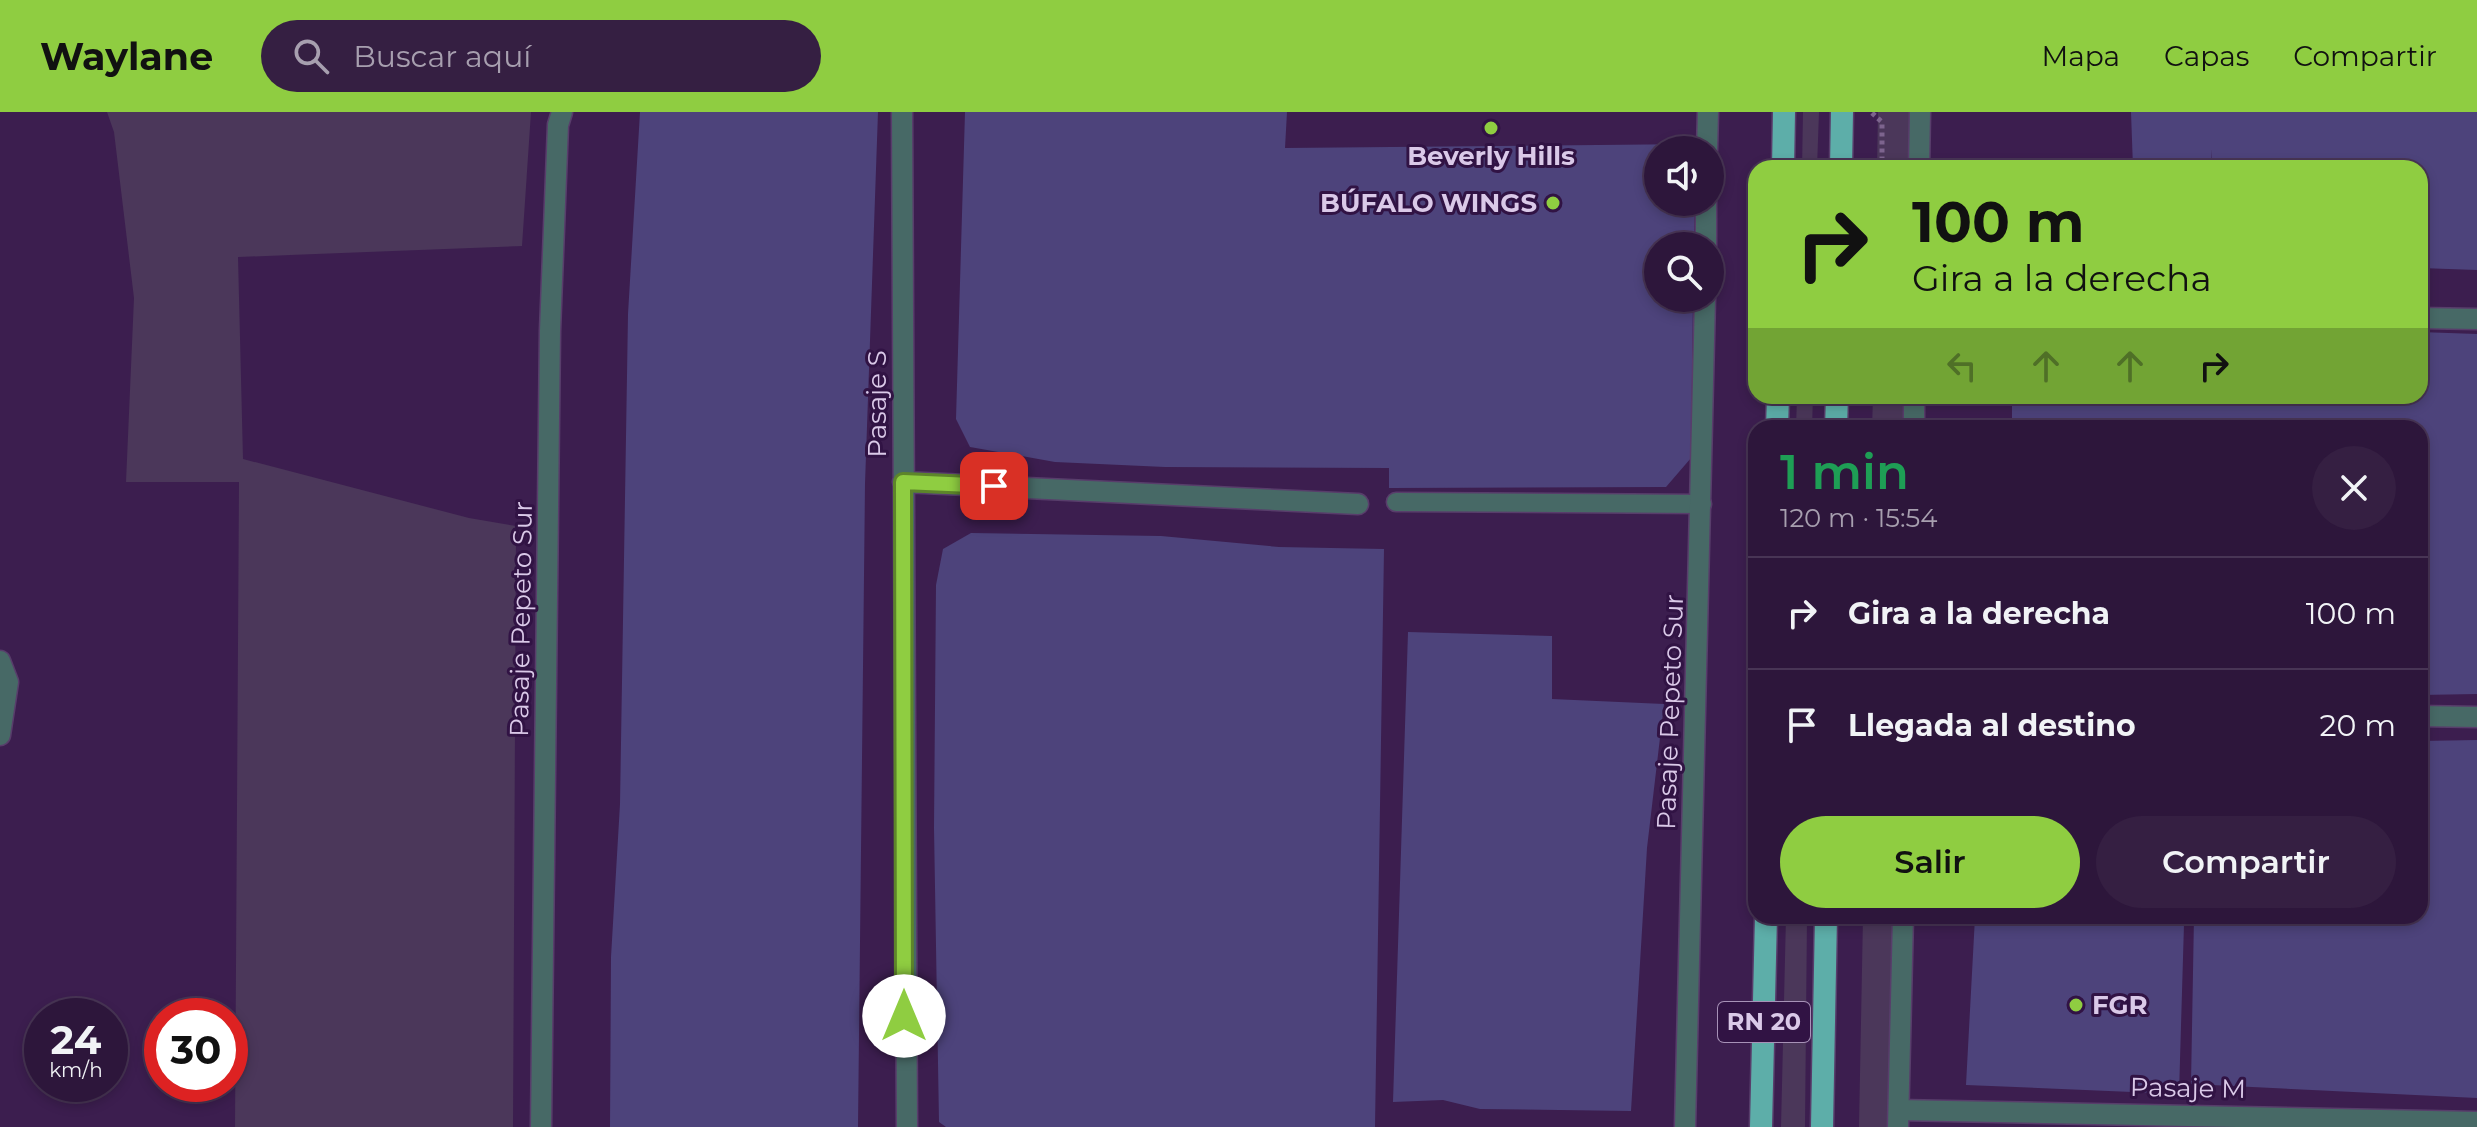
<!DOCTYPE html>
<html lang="es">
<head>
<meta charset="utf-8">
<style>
	body { margin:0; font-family:Montserrat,sans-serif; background:#351f42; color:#f1f3f6; height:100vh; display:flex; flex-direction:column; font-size:30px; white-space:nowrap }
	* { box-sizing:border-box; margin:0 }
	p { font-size:26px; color:#a79faf }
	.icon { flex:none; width:44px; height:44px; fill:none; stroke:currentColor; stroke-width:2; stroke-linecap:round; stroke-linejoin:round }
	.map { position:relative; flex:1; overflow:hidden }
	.drawer { position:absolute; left:1748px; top:308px; width:680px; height:504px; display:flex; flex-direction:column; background:#2d163b; border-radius:24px; box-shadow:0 4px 12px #0003,0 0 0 2px #483555 }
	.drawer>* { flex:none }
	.guide { position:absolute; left:1748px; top:48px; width:680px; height:244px; border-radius:24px; box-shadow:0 4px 12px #0003,0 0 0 2px #483555; background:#8fcd41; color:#111; overflow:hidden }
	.fabs { position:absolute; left:1644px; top:24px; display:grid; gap:16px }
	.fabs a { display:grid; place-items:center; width:80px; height:80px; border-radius:50%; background:#2d163b; box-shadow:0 4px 12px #0003,0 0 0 2px #483555; font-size:40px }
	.speed { position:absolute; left:24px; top:886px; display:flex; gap:16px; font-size:40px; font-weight:700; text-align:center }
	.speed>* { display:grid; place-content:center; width:104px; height:104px; border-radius:50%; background:#2d163b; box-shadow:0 4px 12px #0003,0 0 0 2px #483555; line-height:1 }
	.speed small { font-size:20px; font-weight:400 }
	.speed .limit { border:12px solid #d22; background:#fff; color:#111 }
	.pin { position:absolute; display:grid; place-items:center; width:68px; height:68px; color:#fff; margin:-34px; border-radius:16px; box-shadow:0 4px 12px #0006 }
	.me { position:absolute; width:88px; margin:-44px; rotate:0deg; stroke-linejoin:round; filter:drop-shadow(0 0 6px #0008) }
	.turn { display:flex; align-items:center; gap:28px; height:168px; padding:0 32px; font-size:36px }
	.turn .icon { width:104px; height:104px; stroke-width:2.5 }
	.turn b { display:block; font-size:56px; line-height:68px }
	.lanes { display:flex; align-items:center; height:76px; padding:0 32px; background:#0003; justify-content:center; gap:40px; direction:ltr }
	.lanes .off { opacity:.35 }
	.round { display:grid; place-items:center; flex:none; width:84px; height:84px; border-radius:42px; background:#351f42 }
	.summary { display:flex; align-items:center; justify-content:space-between; height:136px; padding:0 32px }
	h1 { font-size:48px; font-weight:600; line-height:60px; color:#1e9e55 }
	.primary-button { display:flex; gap:16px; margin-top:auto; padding:16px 32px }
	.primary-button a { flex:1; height:92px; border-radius:48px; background:#8fcd41; color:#111; font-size:32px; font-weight:600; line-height:92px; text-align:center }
	.primary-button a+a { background:#351f42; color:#f1f3f6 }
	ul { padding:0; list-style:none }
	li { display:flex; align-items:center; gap:24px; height:112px; padding:0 32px; border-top:2px solid #483555 }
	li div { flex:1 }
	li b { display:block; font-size:30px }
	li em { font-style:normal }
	header { display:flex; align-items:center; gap:48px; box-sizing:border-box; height:112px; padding:0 40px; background:#8fcd41; color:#111 }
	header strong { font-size:38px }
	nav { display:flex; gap:44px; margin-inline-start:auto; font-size:28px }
	.search { width:560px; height:72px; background:#351f42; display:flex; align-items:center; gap:20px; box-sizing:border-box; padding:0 28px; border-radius:44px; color:#a79faf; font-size:30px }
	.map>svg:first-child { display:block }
	.green { fill:#4b375a }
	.building { fill:#4d437b }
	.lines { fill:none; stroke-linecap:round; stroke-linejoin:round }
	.service-casing { stroke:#583d6b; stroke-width:21 }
	.minor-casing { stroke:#583d6b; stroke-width:23 }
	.trunk-casing { stroke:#583d6b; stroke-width:25 }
	.path { stroke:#7d648e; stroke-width:5; stroke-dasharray:4 4; stroke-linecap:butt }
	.service { stroke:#476966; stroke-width:18 }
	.minor { stroke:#476966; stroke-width:20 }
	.trunk { stroke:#5daea9; stroke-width:22 }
	.route-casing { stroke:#5d852a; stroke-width:20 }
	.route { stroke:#8fcd41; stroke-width:14 }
	.poi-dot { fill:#8fcd41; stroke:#311344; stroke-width:3 }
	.labels { text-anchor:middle; stroke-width:6; stroke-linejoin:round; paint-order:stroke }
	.shield { fill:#311344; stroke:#a792b7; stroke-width:2 }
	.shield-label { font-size:24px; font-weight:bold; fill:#dac9e8 }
	.poi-label { font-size:26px; font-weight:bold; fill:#dac9e8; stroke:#311344 }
	.street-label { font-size:26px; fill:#dac9e8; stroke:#311344 }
</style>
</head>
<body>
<header>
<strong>Waylane</strong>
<div class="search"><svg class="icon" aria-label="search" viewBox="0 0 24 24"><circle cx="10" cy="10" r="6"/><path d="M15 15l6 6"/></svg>Buscar aquí</div>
<nav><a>Mapa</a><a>Capas</a><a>Compartir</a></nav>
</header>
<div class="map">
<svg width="2477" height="1015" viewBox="0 0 2477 1015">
	<rect width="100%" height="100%" fill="#3c1e4f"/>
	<!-- green -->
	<path class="green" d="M107,0H531L522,134L238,145L243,347L469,406L516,414L513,1015H235L239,370H126L134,186L114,20Z
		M1803,0H1819L1817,56H1802Z
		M1878,0H1912L1911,56H1877Z
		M1797,284H1813L1812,316H1796Z
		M1873,284H1907L1906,316H1872Z
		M1786,804H1807L1805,1015H1781Z
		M1863,804H1897L1893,1015H1859Z"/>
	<!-- building -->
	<path class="building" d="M640,0H878L865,372L858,1015H610L611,845L620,692L628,202Z
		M965,0H1287L1285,36L1696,32V38H1658V90H1695L1694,134H1658V186H1693L1691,346L1666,375L1389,376V356L1165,355L1055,350L970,335L956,307Z
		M2131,0H2477V158L2420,156V56H2212V37L2211,56H2133Z
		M2420,220L2477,222V582L2420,583V316H2012V284H2420Z
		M971,421L1161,424L1279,435L1384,437L1375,1015H946L939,1010L934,716L936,473L943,437Z
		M1408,520L1552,524V587L1664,592L1647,736L1631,999L1480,997L1443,988L1393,990Z
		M2477,628V986L2191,972L2194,804H2420V629Z
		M1975,805L2184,812L2179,982L1966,973Z"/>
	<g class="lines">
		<defs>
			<path id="service" d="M1396,390L1702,392"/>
			<path id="minor" d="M902,0L907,1015
				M1707,38L1708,0
				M1919,56L1920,0
				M1706,134V90
				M2420,206L2477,207
				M1914,316V284
				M903,370L1358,392
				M0,549L8,570L0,623
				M2420,604L2477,605
				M1899,998L2477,1010
				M541,1015L550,219L558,13L562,0
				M1685,1015L1705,186
				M1898,1015L1903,804"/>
			<path id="trunk" d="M1783,56L1784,0
				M1841,56L1842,0
				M1777,316L1778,284
				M1836,316L1837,284
				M1761,1015L1766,804
				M1822,1015L1826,804"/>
		</defs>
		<!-- service casing -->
		<use href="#service" class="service-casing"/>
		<!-- minor casing -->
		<use href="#minor" class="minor-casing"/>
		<!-- trunk casing -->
		<use href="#trunk" class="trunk-casing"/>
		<!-- path -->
		<path class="path" d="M1872,1L1882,10V56"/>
		<!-- service -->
		<use href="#service" class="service"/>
		<!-- minor -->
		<use href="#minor" class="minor"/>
		<!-- trunk -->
		<use href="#trunk" class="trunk"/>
	</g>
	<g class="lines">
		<defs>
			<path id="route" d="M904,904L903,370L994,374"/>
		</defs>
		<!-- route casing -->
		<use href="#route" class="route-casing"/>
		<!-- route -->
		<use href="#route" class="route"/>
	</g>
	<!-- markers -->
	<g class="poi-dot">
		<circle cx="1491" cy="16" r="8"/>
		<circle cx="1553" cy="91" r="8"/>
		<circle cx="2076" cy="893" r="8"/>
	</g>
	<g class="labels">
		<!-- shield labels -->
		<rect class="shield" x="1718" y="890" width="92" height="40" rx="6"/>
		<g class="shield-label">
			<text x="1764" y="918">RN 20</text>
		</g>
		<!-- poi labels -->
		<g class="poi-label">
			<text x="1491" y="53">Beverly Hills</text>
			<text x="1537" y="100" text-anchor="end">BÚFALO WINGS</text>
			<text x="2092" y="902" text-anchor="start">FGR</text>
		</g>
		<!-- street labels -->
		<g class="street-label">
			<text transform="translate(877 292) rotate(-90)" y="9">Pasaje S</text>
			<text transform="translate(521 507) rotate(-89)" y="9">Pasaje Pepeto Sur</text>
			<text transform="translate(1670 600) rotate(-88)" y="9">Pasaje Pepeto Sur</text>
			<text transform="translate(2188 976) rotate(1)" y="9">Pasaje M</text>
		</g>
	</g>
</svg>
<div class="fabs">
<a><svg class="icon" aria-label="sound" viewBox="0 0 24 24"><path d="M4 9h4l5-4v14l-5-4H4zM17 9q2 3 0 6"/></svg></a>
<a><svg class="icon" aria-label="search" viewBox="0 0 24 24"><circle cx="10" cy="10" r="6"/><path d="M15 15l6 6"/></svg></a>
</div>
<div class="speed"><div>24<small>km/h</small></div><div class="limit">30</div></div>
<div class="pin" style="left:994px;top:374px;background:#d93025"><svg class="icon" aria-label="arrive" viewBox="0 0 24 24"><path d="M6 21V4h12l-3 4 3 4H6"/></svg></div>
<svg class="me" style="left:904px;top:904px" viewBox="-20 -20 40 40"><circle r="19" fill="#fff"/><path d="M0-13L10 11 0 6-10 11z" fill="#8fcd41"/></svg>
<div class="guide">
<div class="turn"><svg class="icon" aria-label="right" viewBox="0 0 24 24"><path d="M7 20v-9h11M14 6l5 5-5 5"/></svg><div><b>100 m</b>Gira a la derecha</div></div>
<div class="lanes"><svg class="icon off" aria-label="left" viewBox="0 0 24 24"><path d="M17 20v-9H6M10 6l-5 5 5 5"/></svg><svg class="icon off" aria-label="ahead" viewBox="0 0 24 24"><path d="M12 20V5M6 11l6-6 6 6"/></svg><svg class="icon off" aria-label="ahead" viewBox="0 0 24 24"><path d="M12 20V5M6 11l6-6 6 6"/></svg><svg class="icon" aria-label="right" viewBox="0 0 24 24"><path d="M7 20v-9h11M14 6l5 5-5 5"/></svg></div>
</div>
<section class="drawer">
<div class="summary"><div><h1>1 min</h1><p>120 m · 15:54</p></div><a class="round"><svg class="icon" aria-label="close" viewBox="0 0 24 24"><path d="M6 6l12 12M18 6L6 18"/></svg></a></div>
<ul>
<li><svg class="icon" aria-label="right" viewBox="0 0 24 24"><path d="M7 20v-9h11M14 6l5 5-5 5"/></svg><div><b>Gira a la derecha</b></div><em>100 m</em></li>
<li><svg class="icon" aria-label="arrive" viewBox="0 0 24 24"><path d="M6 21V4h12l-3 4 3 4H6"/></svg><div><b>Llegada al destino</b></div><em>20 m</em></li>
</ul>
<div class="primary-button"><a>Salir</a><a>Compartir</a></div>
</section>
</div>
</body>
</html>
